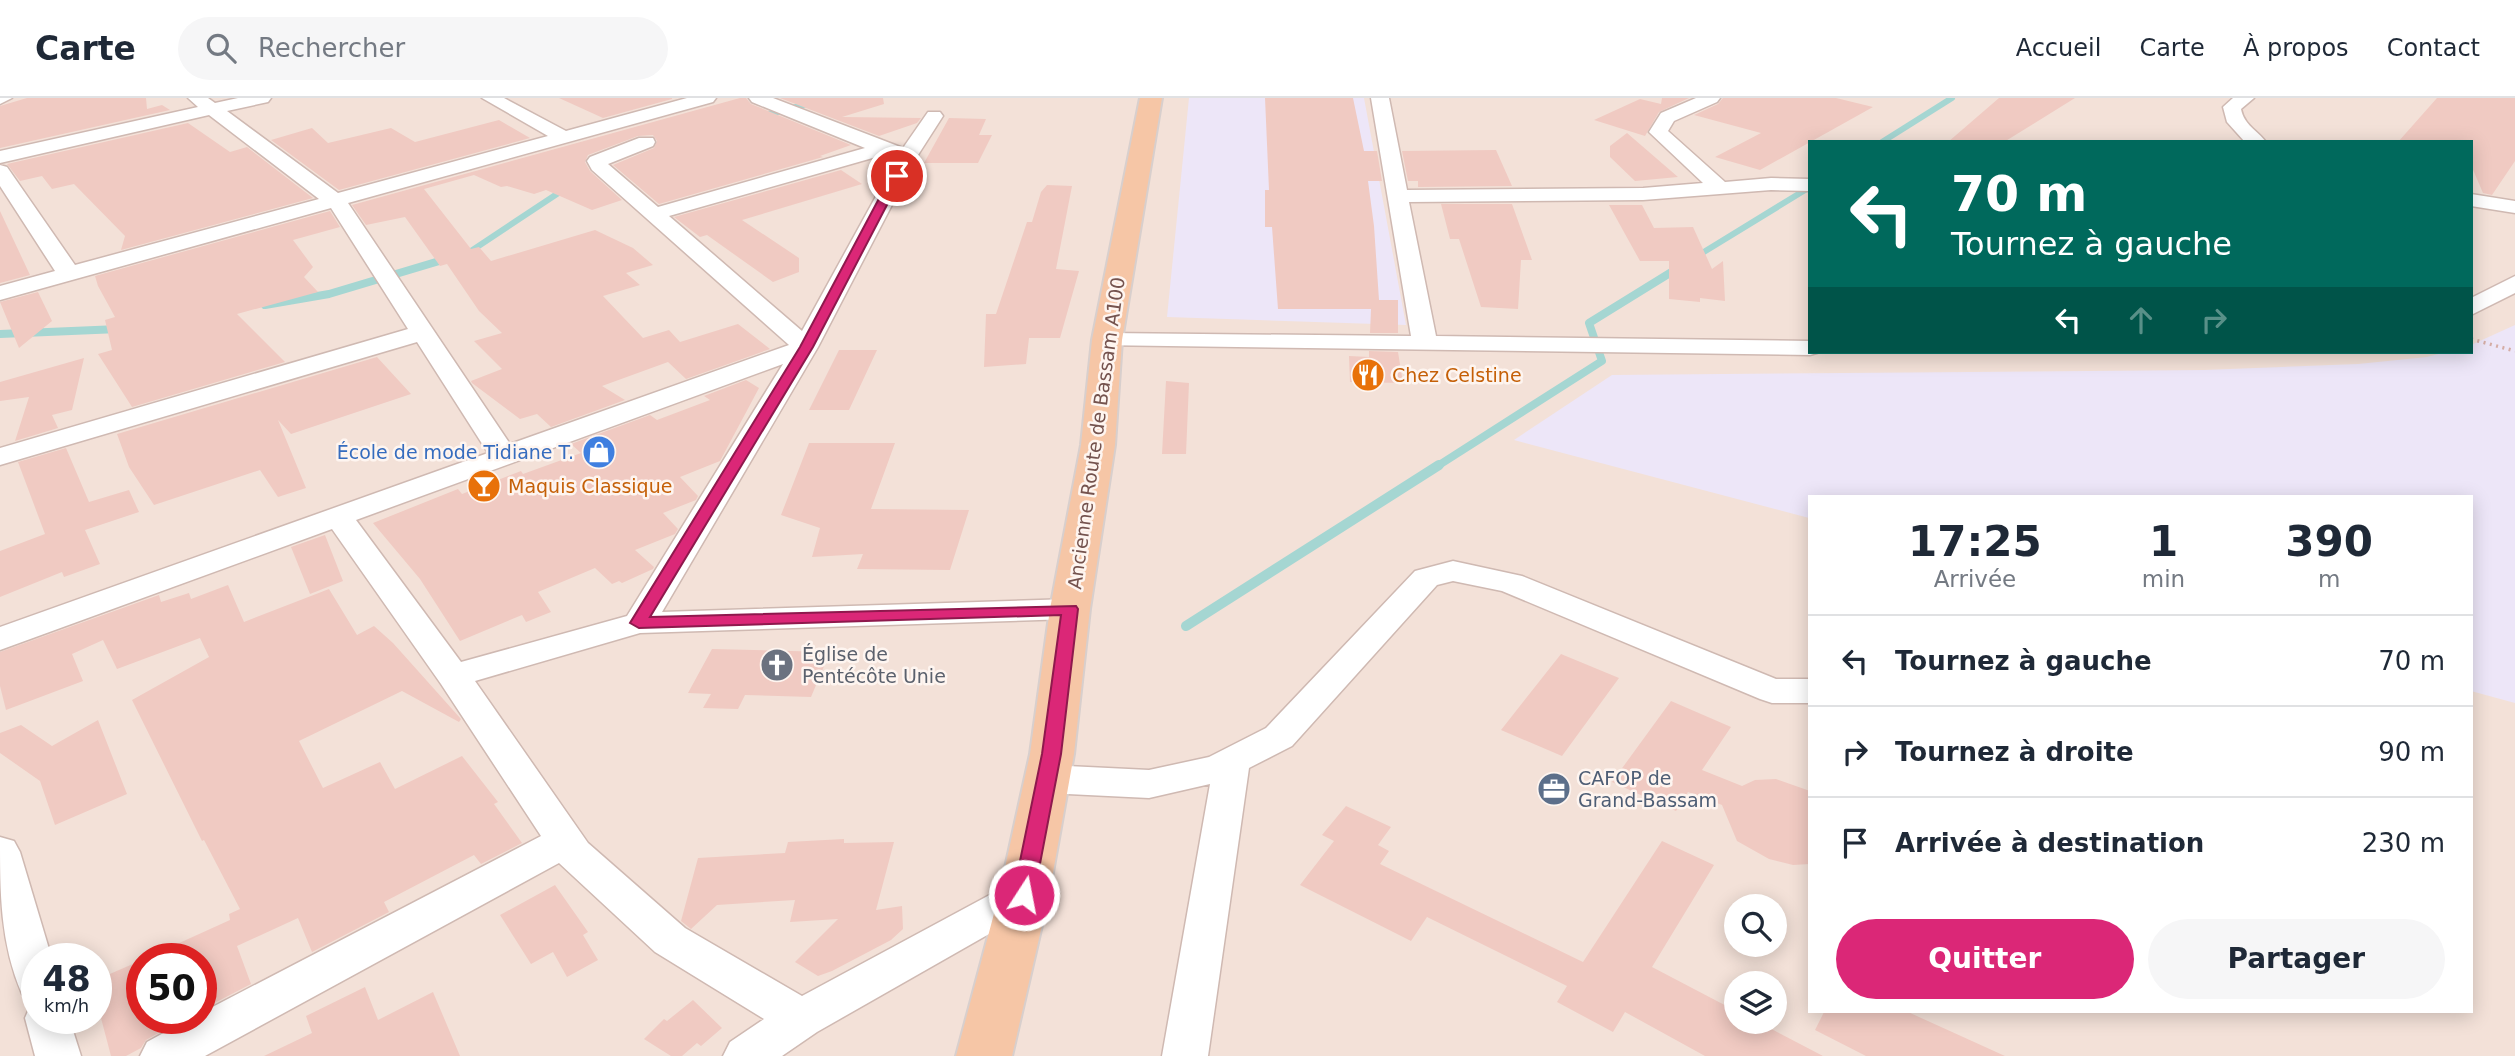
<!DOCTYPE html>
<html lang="fr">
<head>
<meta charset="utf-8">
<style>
	body { margin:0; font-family:"DejaVu Sans",sans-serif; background:#f6f6f7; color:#1f2937; height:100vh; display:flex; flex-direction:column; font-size:26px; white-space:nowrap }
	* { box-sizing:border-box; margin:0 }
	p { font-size:23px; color:#747a83 }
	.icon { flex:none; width:38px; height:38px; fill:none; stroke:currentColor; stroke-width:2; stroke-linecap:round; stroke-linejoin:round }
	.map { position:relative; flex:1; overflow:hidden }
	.sheet { position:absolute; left:1808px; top:397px; width:665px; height:518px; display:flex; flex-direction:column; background:#fff; border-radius:0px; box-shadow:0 4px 18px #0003 }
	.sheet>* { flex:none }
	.guide { position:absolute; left:1808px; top:42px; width:665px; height:214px; border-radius:0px; box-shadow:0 4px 18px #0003; background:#00695c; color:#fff; overflow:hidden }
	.tools { position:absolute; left:1724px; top:796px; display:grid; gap:14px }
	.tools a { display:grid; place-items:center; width:63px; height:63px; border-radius:50%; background:#fff; box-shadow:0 4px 18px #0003; font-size:35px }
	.speed { position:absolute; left:21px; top:845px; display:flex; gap:14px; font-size:35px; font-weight:700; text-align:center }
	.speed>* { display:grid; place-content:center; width:91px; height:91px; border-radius:50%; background:#fff; box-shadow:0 4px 18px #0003; line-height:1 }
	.speed small { font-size:18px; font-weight:400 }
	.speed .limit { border:10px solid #d22; background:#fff; color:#111 }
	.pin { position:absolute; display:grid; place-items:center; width:60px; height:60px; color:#fff; margin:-30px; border:4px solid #fff; border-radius:50%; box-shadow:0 2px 7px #0007 }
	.me { position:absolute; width:77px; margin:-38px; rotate:11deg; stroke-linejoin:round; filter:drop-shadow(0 0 5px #0008) }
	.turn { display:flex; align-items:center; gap:24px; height:147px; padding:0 28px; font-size:32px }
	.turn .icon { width:91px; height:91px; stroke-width:2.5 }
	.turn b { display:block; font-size:49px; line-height:60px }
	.lanes { display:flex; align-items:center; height:66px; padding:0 28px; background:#0003; justify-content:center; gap:35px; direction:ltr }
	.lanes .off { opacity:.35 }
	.eta { display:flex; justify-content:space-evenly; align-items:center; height:119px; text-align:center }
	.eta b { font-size:42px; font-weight:700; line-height:49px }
	.button { display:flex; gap:14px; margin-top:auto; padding:14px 28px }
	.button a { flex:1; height:80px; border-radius:42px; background:#db2777; color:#fff; font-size:28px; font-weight:700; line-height:80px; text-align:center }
	.button a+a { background:#f6f6f7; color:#1f2937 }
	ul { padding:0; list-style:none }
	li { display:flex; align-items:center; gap:21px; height:91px; padding:0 28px; border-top:2px solid #e0e1e3 }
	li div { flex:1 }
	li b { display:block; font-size:26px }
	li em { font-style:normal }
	header { display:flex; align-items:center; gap:42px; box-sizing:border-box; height:98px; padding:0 35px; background:#fff; border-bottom:2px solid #e0e1e3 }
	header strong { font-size:33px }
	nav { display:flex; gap:38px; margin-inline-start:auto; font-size:24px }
	.search { width:490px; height:63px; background:#f6f6f7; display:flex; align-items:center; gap:18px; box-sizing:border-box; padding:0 24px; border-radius:38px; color:#747a83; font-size:26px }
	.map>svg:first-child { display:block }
	.residential { fill:#f3e1d8; fill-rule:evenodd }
	.education { fill:#ede6f8 }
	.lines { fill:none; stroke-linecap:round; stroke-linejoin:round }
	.stream-far2 { stroke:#a5d6d2; stroke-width:6 }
	.stream-far1 { stroke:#a5d6d2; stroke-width:8 }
	.stream { stroke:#a5d6d2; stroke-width:10 }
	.building { fill:#f0cac2 }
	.minor-casing { stroke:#cfb9b2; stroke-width:3 }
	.major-casing { stroke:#d8cfcd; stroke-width:4 }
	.path { stroke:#d5ada5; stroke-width:3.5; stroke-dasharray:2 4.5; stroke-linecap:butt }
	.minor { fill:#fff; fill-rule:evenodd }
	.major { fill:#f6c6a6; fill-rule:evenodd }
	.route { fill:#db2777; stroke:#8e194d; stroke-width:2 }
	.labels { text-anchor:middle; stroke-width:5; stroke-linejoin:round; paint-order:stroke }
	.food-label { font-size:19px; fill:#c56008; stroke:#fef5f0; text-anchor:start }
	.street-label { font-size:19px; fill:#75534e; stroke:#fef5f0 }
	.shop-label { font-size:19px; fill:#366cbe; stroke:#fef5f0; text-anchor:end }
	.worship-label { font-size:19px; fill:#5b616d; stroke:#fef5f0; text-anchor:start }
	.service-label { font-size:19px; fill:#4e5e75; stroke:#fef5f0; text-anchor:start }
</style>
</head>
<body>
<header>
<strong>Carte</strong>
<div class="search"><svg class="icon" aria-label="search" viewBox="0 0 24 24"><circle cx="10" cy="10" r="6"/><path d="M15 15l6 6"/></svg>Rechercher</div>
<nav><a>Accueil</a><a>Carte</a><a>À propos</a><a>Contact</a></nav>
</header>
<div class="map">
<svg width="2515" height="958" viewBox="0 0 2515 958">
	<rect width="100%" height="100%" fill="#fcf0e9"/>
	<!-- residential -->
	<path class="residential" d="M0,0H2515V958H0ZM1810,44H2471V254H1810ZM1810,399H2471V914H1810ZM1736,808H1774V847H1736ZM37,861H96V920H37ZM142,861H201V920H142ZM1736,886H1774V924H1736Z"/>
	<!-- education -->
	<path class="education" d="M1189,0H1364L1406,227L1167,219Z
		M2515,227V605L2471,593V399H1810L1809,420L1514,342L1612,277L2204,272L2358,266L2427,259L2446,254H2471V247Z"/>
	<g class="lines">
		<!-- stream-far2 -->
		<path class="stream-far2" d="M762,18L829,0
			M1882,44L1952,0
			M468,155L566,90
			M1694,160L1810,89
			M440,163L447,161"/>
		<!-- stream-far1 -->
		<path class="stream-far1" d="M265,207L329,196L446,161
			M0,236L119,231
			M1436,369L1602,263L1589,225L1678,170"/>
		<!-- stream -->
		<path class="stream" d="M1186,528L1439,367"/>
	</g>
	<!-- building -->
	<path class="building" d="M27,0H146L147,11L162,7L170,12L0,50V8Z
		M559,0H672V1L603,20Z
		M740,0H746L751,6L851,47L820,58L823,59L659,106L613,67L654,50L657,43L653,37L638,38L588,57L585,64L590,73L622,102L592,112L546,92L534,96L507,88L501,89L474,77L424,91L471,151L479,149L491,163L595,132L633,150L653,167L626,175L640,187L603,198L643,240L669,232L680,244L738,226L770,251L686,281L668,264L602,288L625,302L551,329L537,316L520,321L472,285L471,283L502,271L474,243L502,235L479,213L447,166L440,168L405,119L366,127L352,107Z
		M780,0H883L884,6L842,19L921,20L917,25L879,38Z
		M1265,0H1353L1364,53H1377L1382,83H1368L1374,128L1379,202H1398V235H1370L1371,211H1278L1272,129H1265V92H1269Z
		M1662,0H1689L1659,14L1645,38L1594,22L1640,1L1661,6Z
		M1723,0H1836L1873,9L1760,72L1715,59L1761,35L1694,17L1718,6Z
		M1999,0H2075L2004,44H1948Z
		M2437,0H2515V63L2492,97L2483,95L2471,67V44H2398Z
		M949,20L986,21L979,37H992L978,65H924Z
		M499,22L530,40L339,92L271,42L312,30L328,45L391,30L415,44Z
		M188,25L230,54L247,49L313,100L121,152L125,138L74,86L52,91L42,78L20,83L7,66Z
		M1627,35L1678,79L1635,83L1610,59V48Z
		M1496,52L1512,88L1418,89V83H1408L1402,53Z
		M841,72L862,86L742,122L799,160V174L773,184L707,137L700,139L674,119Z
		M1047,87L1072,88L1056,171L1079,173L1060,240H1029L1026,266L984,269L986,216H996L1027,124H1032L1041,94Z
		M1441,106H1512L1532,162H1521L1518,211L1481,209L1459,141H1450Z
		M1609,107H1642L1654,130L1693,129L1712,171L1723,163L1725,203L1700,200V204L1669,201V163H1640Z
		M0,113L30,177L0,185Z
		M330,113L340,129L293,142L313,169L304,179L318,194L237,216L285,264L132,309L98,256L112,252L105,222L115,219L98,188L95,178Z
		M38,194L52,223L19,250L0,204Z
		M839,252H877L849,312H809Z
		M1369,253L1398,254L1403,285L1350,284L1349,258L1369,259Z
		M377,259L411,296L291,336L278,322L306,390L278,399L260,372L154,407L129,369L117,336Z
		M84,260L72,312L52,317L58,330L15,343L29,299L0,303V284Z
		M746,282L759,290L720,363L680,379L698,398L696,402L663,415L678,431L675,436L635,452L654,469L653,471L622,485L619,483L612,486L595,470L538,494L551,514L526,524L522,517L460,543L420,481L373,425L458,391L462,396L521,373L523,376L581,355L571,346L650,317L657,322L710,302L704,298Z
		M1166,283L1189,285L1186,356H1162Z
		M809,345H895L871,411L969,412L950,472L857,471L863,456L812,459L820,430L781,417Z
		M66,350L89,404L129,392L139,414L85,432L100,466L64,479L62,474L0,499V453L45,436L18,364Z
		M325,437L343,483L310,496L291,449Z
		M228,487L244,524L329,491L357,537L374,528L393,545L461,621L459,624L402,593L299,643L323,690L380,664L395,691L462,658L498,704L494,706L522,745L481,766L474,757L384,804L389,814L312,854L298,820L237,848L251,886L201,912V861H144L230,822L229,816L240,811L204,742L202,743L132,602L209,559L200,540L117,571L103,542L72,556L83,583L6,612L0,588V554L159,497L161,504L189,495L191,501Z
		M712,551L830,554L811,599L745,597L738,611L703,610L711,596L688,595Z
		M1561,556L1619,580L1562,658L1501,632Z
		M1671,603L1731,629L1702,672L1742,688L1755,682L1776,681L1810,693V766L1793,767L1769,761L1737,743L1722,707L1688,694L1676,713L1612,684Z
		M98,622L127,696L55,727L40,683L0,655V635L21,627L52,648Z
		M1346,708L1391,729L1378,747L1389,753L1380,766L1583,864L1662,743L1714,767L1652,869L1736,913V924H1758L1823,958H1705L1625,914L1613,934L1557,904L1567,888L1427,819L1411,843L1300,787L1334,743L1322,737Z
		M844,741V745L894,744L876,812L902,808L903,831L891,842L832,873L818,878L795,864L838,821L790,824L795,802L717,807L691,831L681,823L698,760L785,755L788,744Z
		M555,787L588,834L583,837L598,862L567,879L553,854L531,866L500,817Z
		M142,862V920H185L146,942L141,950L126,958H111L96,901V882Z
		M365,889L378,922L433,894L460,958H264L312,935L306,918Z
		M693,902L722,930L701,948L697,945L682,958H671L644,941L664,921L667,923Z
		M1824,914H1908L2005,958H1866L1815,932Z"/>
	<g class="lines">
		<defs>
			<path id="minor" d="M0,0H12L0,6Z
				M188,0H208L215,5L238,0H271L268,4L227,13L338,95L548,38L482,0H504L566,33L687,0H716L713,4L348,105L510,346L789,247L592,72L587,63L590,59L639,40H653L655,44L653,48L608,66L658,109L865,50L752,4L749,0H773L903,50L928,14H940L943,18L918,57L818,249L662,514L1070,501L1081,504L1086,511L1081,518L1070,521L640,535L475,583L588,745L685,830L802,898L1010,786L1024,781L1038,786L1044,797L1038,808L817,934L782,958H723L730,944L764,921L655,854L559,765L205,958H140L147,944L191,920H201V915L541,738L441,586L332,431L0,552V529L488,355L417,244L0,367V350L408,231L331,110L0,202V188L55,173L0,88V67L7,69L75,167L319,101L209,17L0,65V53L198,9ZM883,57L897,60L802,233L669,118ZM783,266L627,518L461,564L356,422Z
				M1371,0H1389L1407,92L1643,90L1703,85L1649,34L1661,15L1696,0H1720L1717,4L1674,23L1668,33L1725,84L1771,80L1810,81V93L1771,92L1643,102L1409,104L1436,238L1810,243V254H1820L1810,257L1098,247L1095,242L1098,237L1107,235L1411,238Z
				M2233,0H2254L2241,11C2244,27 2257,32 2266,44H2245L2227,24L2223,9Z
				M2471,96L2515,103V115L2471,108Z
				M2515,178V195L2471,217V200Z
				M1453,463L1522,478L1776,581H1810V605H1772L1760,601L1502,493L1453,483L1437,487L1292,648L1249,670L1208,958H1162L1210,686L1149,700L1047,695L1034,691L1028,681L1034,671L1047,667L1149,672L1209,659L1266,630L1415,473Z
				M0,739L14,743L20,754L52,861H37V901L22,896C0,845 0,794 0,739Z
				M37,905V920H69L81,958H35L25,920L31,906Z"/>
			<path id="major" d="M1140,0H1162L1122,242L1115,347L1090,511L1074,656L1049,797L1012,958H956L999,797L1030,656L1050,511L1081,347L1092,242Z"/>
		</defs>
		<!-- minor casing -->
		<use href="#minor" class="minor-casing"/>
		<!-- major casing -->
		<use href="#major" class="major-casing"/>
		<!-- path -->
		<path class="path" d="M2471,241L2515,253"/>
		<!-- minor -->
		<use href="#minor" class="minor"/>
		<!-- major -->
		<use href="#major" class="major"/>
	</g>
	<!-- route -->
	<path class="route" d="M897,75L902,78L813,249L650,519L1076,508L1078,511L1061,656L1034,797L1031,803L1024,805L1016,803L1013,797L1042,656L1061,517L639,530L630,525L800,249L891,78Z"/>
	<!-- icons -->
	<defs>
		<symbol id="restaurant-disc" viewBox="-11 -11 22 22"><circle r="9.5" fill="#e8710a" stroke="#fef5f0"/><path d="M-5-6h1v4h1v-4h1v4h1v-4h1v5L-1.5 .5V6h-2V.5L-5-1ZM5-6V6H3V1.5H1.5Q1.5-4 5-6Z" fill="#fff"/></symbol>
		<symbol id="shop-disc" viewBox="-11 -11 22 22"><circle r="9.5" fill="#3f7fe0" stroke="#fef5f0"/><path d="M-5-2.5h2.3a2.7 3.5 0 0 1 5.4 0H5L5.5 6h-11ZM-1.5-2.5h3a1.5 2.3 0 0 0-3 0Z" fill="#fff"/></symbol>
		<symbol id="bar-disc" viewBox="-11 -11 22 22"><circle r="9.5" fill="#e8710a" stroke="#fef5f0"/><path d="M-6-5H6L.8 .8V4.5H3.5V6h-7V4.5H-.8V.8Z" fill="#fff"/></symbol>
		<symbol id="church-disc" viewBox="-11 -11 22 22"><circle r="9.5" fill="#6b7280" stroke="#fef5f0"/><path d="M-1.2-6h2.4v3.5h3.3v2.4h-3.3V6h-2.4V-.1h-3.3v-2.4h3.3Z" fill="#fff"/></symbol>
		<symbol id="office-disc" viewBox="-11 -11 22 22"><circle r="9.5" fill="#5c6f8a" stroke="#fef5f0"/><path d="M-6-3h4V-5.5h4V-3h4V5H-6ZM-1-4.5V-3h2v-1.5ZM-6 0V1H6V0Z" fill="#fff"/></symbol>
	</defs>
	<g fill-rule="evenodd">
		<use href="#restaurant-disc" x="1349" y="258" width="38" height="38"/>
		<use href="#shop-disc" x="580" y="335" width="38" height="38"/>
		<use href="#bar-disc" x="465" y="369" width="38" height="38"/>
		<use href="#church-disc" x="758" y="548" width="38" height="38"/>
		<use href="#office-disc" x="1535" y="672" width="38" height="38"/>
	</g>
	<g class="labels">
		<!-- food labels -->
		<g class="food-label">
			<text x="1392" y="284">Chez Celstine</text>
			<text x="508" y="395">Maquis Classique</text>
		</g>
		<!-- street labels -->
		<g class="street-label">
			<text transform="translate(1096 335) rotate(-82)" y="7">Ancienne Route de Bassam A100</text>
		</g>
		<!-- shop labels -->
		<g class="shop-label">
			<text x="574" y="361">École de mode Tidiane T.</text>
		</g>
		<!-- worship labels -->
		<g class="worship-label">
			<text x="802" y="563">Église de<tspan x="802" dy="22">Pentécôte Unie</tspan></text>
		</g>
		<!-- service labels -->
		<g class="service-label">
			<text x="1578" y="687">CAFOP de<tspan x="1578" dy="22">Grand-Bassam</tspan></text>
		</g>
	</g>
</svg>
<div class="tools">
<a><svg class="icon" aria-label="search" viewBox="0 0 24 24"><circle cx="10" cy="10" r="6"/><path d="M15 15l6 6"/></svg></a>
<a><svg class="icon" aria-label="layers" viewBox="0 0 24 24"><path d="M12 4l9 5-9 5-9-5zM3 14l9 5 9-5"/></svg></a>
</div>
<div class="speed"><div>48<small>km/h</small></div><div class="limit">50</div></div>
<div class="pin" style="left:897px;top:78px;background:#d93025"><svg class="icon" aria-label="arrive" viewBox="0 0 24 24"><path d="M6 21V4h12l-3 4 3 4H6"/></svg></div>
<svg class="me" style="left:1024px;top:797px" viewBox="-20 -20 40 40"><circle r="17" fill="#db2777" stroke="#fff" stroke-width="3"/><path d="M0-11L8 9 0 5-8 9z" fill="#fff"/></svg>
<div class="guide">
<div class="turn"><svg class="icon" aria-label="left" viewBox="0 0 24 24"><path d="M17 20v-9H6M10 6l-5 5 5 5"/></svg><div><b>70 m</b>Tournez à gauche</div></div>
<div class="lanes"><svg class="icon" aria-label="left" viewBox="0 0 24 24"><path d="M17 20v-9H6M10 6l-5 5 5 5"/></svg><svg class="icon off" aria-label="ahead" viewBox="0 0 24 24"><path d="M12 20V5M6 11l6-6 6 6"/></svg><svg class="icon off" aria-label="right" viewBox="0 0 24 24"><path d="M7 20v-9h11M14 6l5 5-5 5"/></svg></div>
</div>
<section class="sheet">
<div class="eta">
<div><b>17:25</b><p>Arrivée</p></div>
<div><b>1</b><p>min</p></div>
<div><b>390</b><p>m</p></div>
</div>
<ul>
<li><svg class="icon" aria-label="left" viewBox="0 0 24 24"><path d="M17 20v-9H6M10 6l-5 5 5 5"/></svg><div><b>Tournez à gauche</b></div><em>70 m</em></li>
<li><svg class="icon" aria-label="right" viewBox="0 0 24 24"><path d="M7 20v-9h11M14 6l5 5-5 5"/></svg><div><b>Tournez à droite</b></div><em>90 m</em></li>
<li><svg class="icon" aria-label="arrive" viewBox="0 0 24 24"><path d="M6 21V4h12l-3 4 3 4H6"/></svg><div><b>Arrivée à destination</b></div><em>230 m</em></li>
</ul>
<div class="button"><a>Quitter</a><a>Partager</a></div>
</section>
</div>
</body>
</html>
